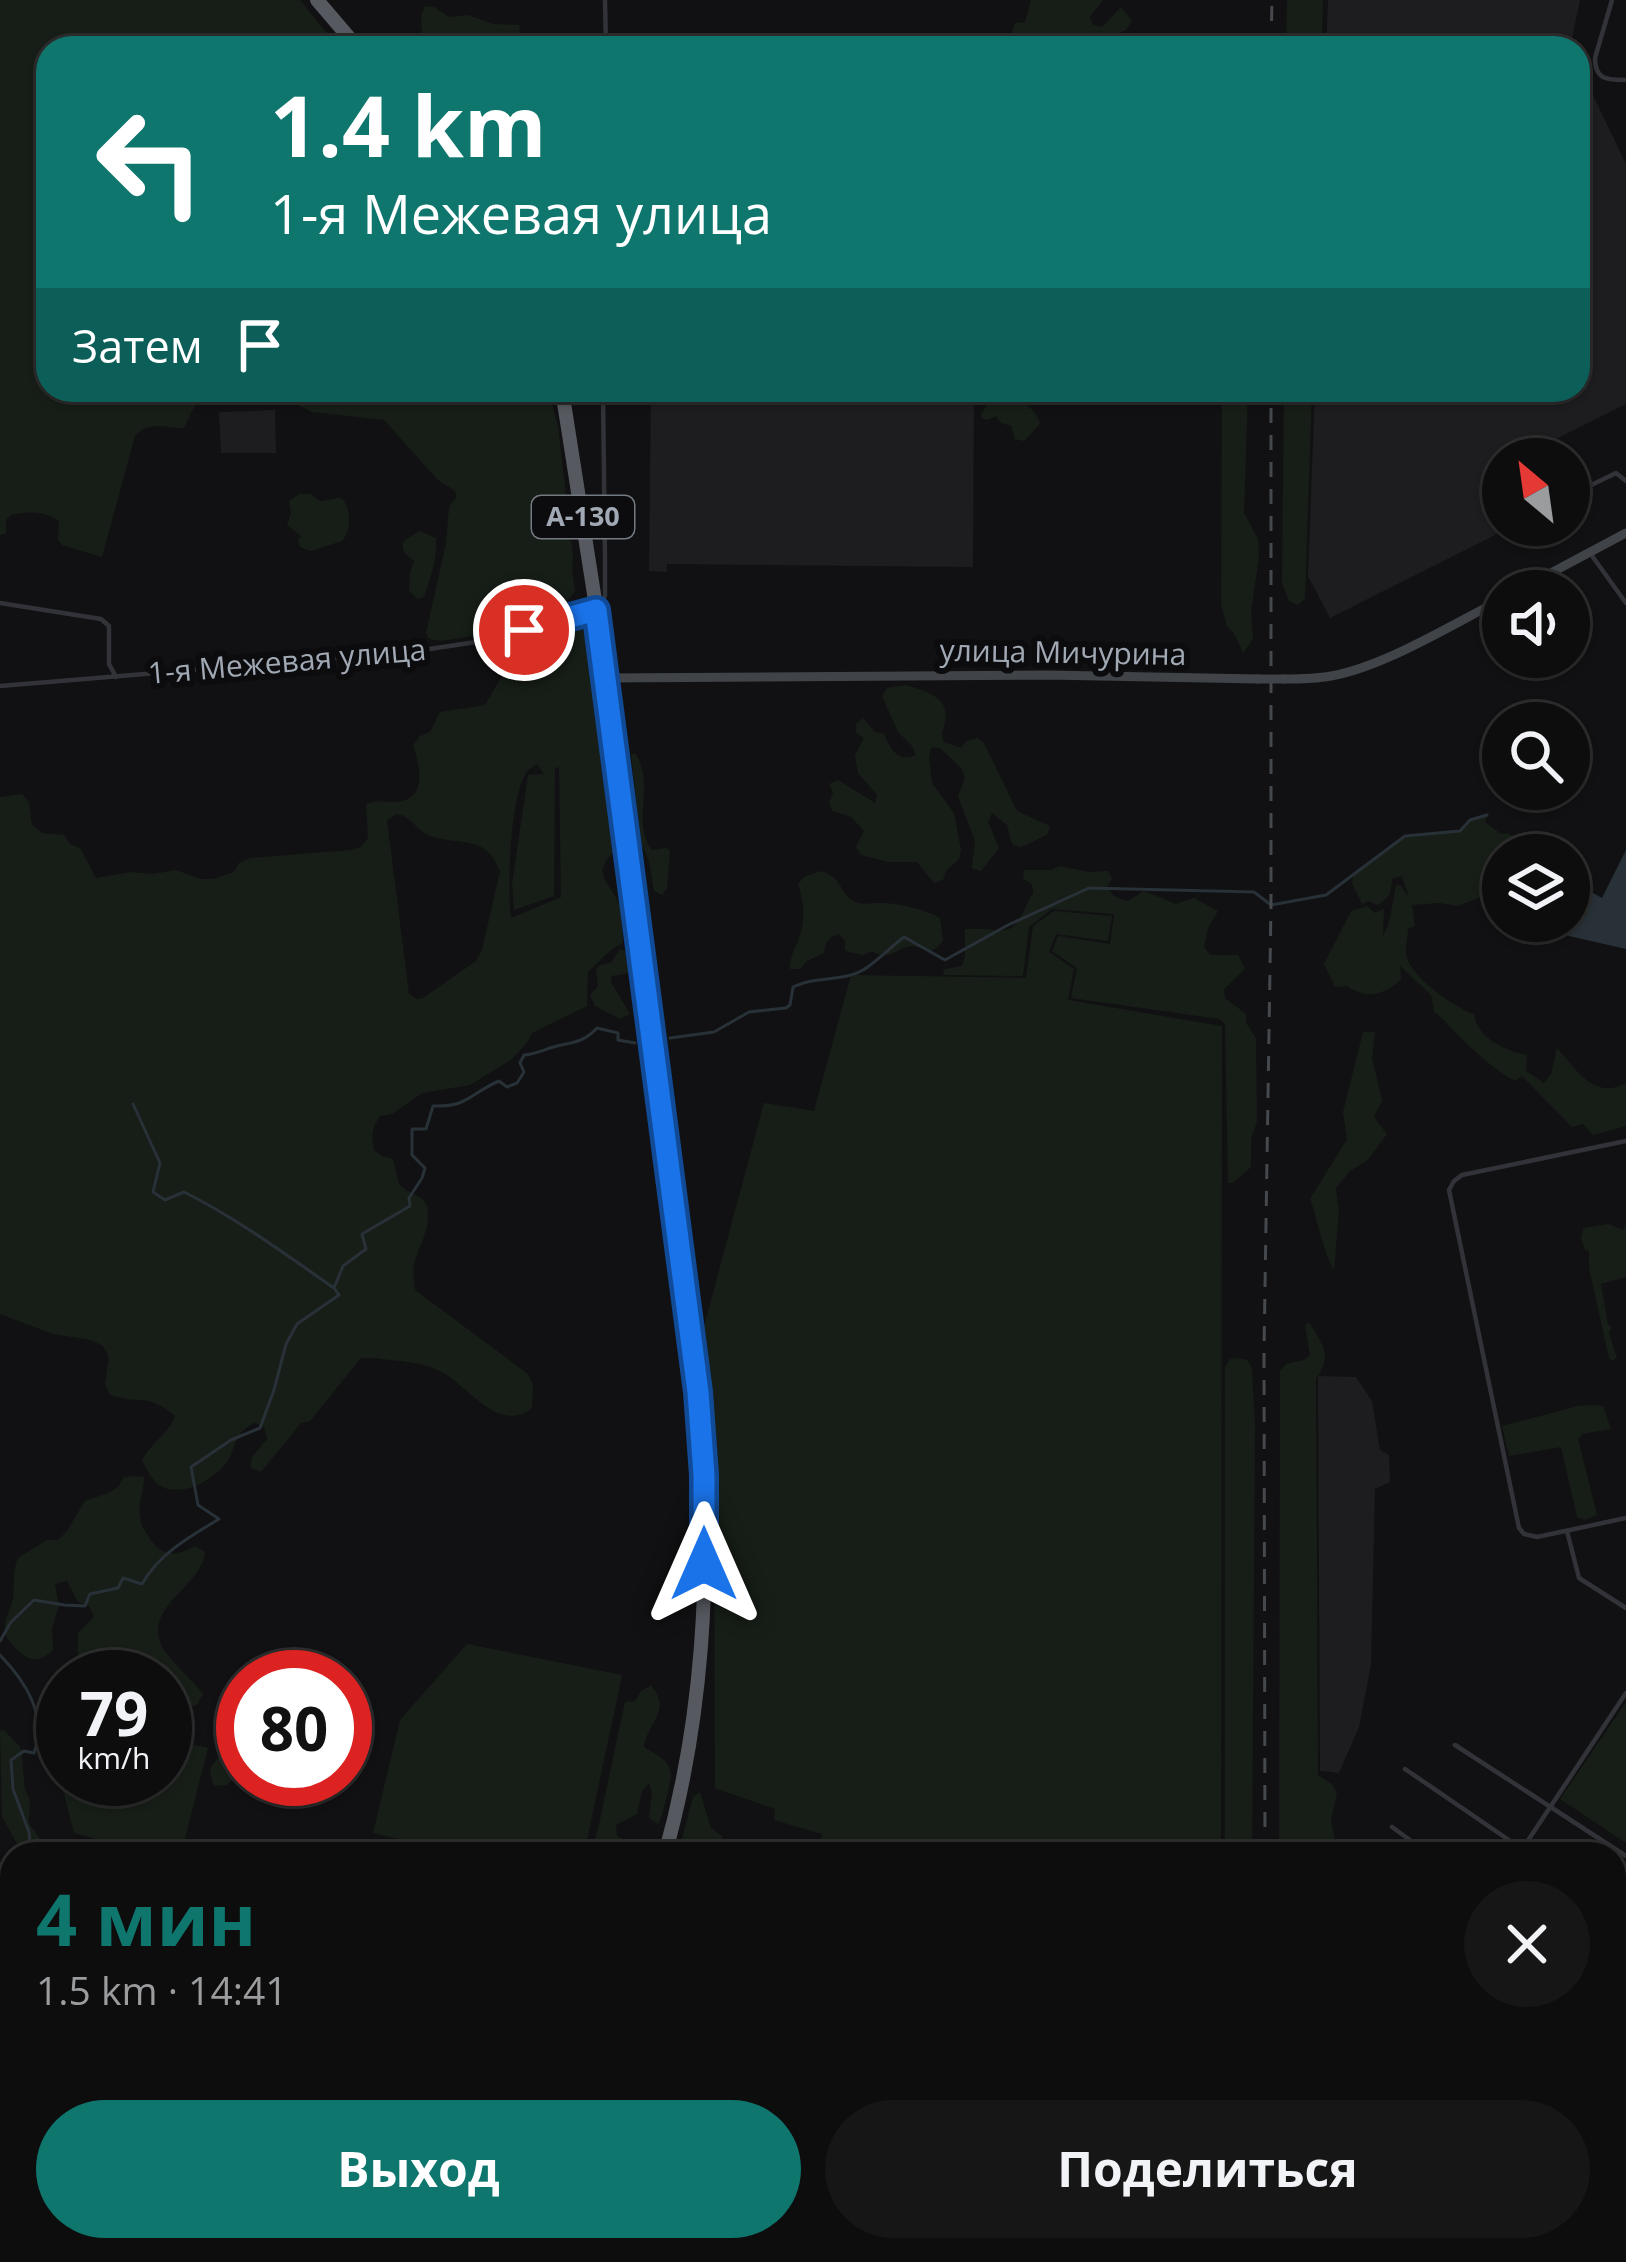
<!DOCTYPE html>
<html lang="ru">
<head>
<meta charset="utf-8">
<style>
	body { margin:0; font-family:"Open Sans",sans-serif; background:#161617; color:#f1f3f6; height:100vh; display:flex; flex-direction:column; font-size:45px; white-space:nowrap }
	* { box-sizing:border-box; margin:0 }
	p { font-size:39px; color:#9a9c9e }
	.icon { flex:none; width:66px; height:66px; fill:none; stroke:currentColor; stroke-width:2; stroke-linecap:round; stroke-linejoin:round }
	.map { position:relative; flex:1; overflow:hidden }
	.drawer { position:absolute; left:0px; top:1842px; width:1626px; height:420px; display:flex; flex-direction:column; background:#0d0d0e; border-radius:36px 36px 0 0; box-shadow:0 3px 9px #0004,0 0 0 3px #2d2d2e }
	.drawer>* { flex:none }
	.guide { position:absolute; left:36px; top:36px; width:1554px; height:366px; border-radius:36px; box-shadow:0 3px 9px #0004,0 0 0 3px #2d2d2e; background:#0f766e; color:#fff; overflow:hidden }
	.needle { width:78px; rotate:331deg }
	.buttons { position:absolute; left:1482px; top:438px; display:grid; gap:24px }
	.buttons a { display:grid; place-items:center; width:108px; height:108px; border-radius:50%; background:#0d0d0e; box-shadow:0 3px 9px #0004,0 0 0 3px #2d2d2e; font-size:60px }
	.speed { position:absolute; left:36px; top:1650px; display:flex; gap:24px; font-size:60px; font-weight:700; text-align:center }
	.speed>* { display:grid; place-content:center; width:156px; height:156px; border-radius:50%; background:#0d0d0e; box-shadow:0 3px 9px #0004,0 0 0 3px #2d2d2e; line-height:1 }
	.speed small { font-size:30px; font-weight:400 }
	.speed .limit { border:18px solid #d22; background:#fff; color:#111 }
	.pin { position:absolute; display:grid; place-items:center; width:102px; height:102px; color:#fff; margin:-51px; border:6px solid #fff; border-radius:50%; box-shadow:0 3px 12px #0007 }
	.me { position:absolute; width:132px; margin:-66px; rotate:0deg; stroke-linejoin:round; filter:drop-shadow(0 0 9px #0008) }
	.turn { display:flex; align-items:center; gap:42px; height:252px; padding:0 36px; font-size:54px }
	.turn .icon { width:156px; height:156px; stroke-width:2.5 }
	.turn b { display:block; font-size:84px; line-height:102px }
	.then { display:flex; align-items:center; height:114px; padding:0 36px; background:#0003; gap:24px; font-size:45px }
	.round { display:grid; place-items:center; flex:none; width:126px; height:126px; border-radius:63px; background:#161617 }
	.overview { display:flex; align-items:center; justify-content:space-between; height:204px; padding:0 36px }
	h1 { font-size:72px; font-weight:700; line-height:90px; color:#0f766e }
	.primary-button { display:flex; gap:24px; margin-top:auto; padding:24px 36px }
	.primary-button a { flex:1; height:138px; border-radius:72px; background:#0f766e; color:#fff; font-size:48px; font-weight:700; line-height:138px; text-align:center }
	.primary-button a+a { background:#161617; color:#f1f3f6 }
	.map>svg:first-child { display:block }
	.built { fill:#1d1d20 }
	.green { fill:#171e17; fill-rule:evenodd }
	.water { fill:#273137 }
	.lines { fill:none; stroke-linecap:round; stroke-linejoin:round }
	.stream { stroke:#273137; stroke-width:3 }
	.minor { stroke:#323338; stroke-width:4.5 }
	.secondary { stroke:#404348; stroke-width:9 }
	.trunk { stroke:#565a60; stroke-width:14 }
	.rail { stroke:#45484d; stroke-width:3; stroke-dasharray:15 12; stroke-linecap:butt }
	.secondary-bridge { stroke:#404348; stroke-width:9 }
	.route-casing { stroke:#114b97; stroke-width:30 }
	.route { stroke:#1a73e8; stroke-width:21 }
	.labels { text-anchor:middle; stroke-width:12; stroke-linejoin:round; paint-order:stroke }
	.shield { fill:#0c0c0e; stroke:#747a82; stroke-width:3 }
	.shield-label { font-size:27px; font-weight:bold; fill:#a1a9b4 }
	.street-label { font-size:30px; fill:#a1a9b4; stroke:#0c0c0e }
</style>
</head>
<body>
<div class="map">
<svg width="1626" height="2262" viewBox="0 0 1626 2262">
	<rect width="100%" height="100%" fill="#111113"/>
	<!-- built -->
	<path class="built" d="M1328,0H1580L1570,48H1326Z
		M1578,64L1626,164V404L1526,454L1527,459H1503V525H1515L1330,618L1308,576L1315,390H1578Z
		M651,390H974L973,567L667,564V572L649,571Z
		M275,410L276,453H221L219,412Z
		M1318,1376L1356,1377L1372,1401L1380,1450L1389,1455L1390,1482L1375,1489L1371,1665L1359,1727L1339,1773L1320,1771Z
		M1614,2051L1626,2059V2239L1611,2262L1582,2250H1614Z"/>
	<!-- green -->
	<path class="green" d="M0,0H300L339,48H48V390H548L558,426L573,557L572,570L575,591C555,627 480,634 442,641L429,639L426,633L446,543L449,507L457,496L454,490L438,480L384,420L312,412L296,404L249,402L231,397H199L184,428C164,429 152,419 135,436L102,557L62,545L58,540L59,521C46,511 26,511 11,515L6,520V533L0,535Z
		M1031,0H1103L1090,17L1093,25L1102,27L1121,7L1132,21L1126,30L1116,34L1112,48H1037L1012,32L1015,23L1025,22Z
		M1287,0H1323L1322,48H1286Z
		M425,6L434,7L449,17L468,15L493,24L520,25L519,34L470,40L465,48H409L414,40L422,34L421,16Z
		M1222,390H1248L1244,513L1258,539L1259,557L1251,611L1253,639L1243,653L1234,633L1227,627L1221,605Z
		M1284,390H1312L1305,599L1298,605L1289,601L1282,584Z
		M1003,392C1018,398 1036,407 1040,424L1024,441L1015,439L1011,426L1001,423L996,416L987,420L982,418L981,414L993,395Z
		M299,494H311L320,501L339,498L344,500C351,513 352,529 342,541L311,551L300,547L298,541L301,536L287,525L291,513L289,501Z
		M419,531L436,538C437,559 431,577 424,597L418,599L409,591L410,572L414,561C406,554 400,552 404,541Z
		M571,626L582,629L587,640C595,710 607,779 616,850C590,874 608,879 618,902C623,914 622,931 623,943C609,949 600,961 588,972L587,1006L532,1033L527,1043L511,1060L470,1085L422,1093L392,1114L380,1116C372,1128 371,1137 374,1150L382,1156L393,1159C396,1168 396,1181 402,1187C412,1196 428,1195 428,1213C429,1231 420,1244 415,1260C412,1270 414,1280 415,1290L528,1374L533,1385L532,1408C498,1435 468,1385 440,1371C421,1361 394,1361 373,1358H361L310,1421L301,1423L261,1472L250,1468L252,1457L267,1439L264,1427L254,1423C232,1435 238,1445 227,1462C214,1480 180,1499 159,1485C151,1479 147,1469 142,1461C150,1443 169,1434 175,1416C146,1392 141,1405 110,1395L105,1384L109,1357L103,1346L91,1340L53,1334L0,1314V797L22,794L29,802L32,825L42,833L64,835L70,844L80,848L96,878L131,872L153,874L176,870L200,879H213L234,872L239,863L250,858L351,850L361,847L368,838L366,804C377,800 384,802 396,802C428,800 420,766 413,745L420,736L430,732L440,712L485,705L519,647L539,636ZM537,764L544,774L528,775L512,884L514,910L554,896L555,768L559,767L561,897L511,918C507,889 510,803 524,777C529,768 528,770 537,764ZM397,814C413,817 416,831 431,836C462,847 484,833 500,871L482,950L476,961L423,998L417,999L409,994L387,820Z
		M906,685C926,692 950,696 945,722C942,740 940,725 944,742L961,748L967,741L977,738L984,743L1017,811L1050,826L1047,835L1021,847L1012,844L1007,825L992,813L988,822L999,848L981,871L972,868L975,841L958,796L965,778L962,769L941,749L932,747L929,756L932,783L954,813L961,850L959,859L946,871L943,880L934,883L917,862H888L861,855L856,847L864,831L851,817L832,811L829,802L833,793L829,784L838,780L875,803L877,795L858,773L855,755L864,738L856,733V724L863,718L875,732L884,734C891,749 897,763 916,755L912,746L898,732L882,696L887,688Z
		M631,754H636C655,787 631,821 652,850L667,848L670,851L667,888L662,895L654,891L649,861L641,844Z
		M1487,815L1485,822L1501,834L1507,833L1524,842L1521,855H1503V901L1486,895L1458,906L1439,903L1412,905L1415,926L1408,929C1408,939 1404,950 1407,958C1413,978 1455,1008 1474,1014C1477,1038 1505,1051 1527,1055L1526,1071L1544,1083L1551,1074L1557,1048C1576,1068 1593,1101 1626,1083V1126L1593,1135L1583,1124L1572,1127L1522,1076L1515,1081C1493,1069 1474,1051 1457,1034C1449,1026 1444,1019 1434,1012L1431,995L1400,966L1401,980C1382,995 1368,1000 1347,986L1335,987L1324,964L1351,911L1367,906L1375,913L1384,909L1383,936L1389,923L1396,885L1401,886L1409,897L1402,876L1392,879C1391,893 1390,898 1377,905L1368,901L1362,904L1352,883L1353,876L1405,836L1460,831L1470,820Z
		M1060,866L1089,872L1108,871L1112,879L1107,887C1112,896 1118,899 1128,901L1144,891L1176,904L1194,898L1218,911L1208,928L1204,947L1210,955H1238L1245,969L1224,989L1225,998L1246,1014V1023L1256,1038L1257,1121L1251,1139V1167L1233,1183H1228L1225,1024L1219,1019L1071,998L1077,968L1052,951L1058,936L1110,944L1114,914L1052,909L1029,927L1023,976L943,975L944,969L962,966L965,957V929C1004,926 1010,944 1028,902C1034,886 1034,901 1032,884L1023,879L1024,870H1052Z
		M821,871C845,879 838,894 856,902C864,906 875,902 884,903C901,904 927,910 940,918L943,941L937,948L928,952C899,934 897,966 872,951L863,955L845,951V941L839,934C828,937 825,942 824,953L807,961L800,969H790C790,955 795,950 799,938C806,919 804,903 798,884L804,877Z
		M1054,911L1112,916L1108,941L1056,934L1049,952L1074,969L1068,1000L1222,1026L1221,1854H819L822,1834L774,1820L775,1809L715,1788L714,1456L703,1330L764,1103L814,1111L851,975L1026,978L1033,926Z
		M620,949L625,951L629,973L612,976L611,982L630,1014L620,1019L595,1006L590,995L598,986L596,969L600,965L611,963Z
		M1363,1032H1375L1372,1058L1382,1100L1374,1117L1387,1134L1368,1160L1350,1171L1336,1188L1339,1211L1334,1270C1323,1252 1318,1220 1310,1199L1347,1139L1343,1112Z
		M1626,1223V1277L1601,1284L1608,1325L1612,1327L1609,1333L1617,1358L1612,1361L1609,1358L1589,1268V1251L1585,1250L1581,1239L1583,1228L1608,1224L1623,1230Z
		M1309,1322C1323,1346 1333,1353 1316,1379L1318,1775L1333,1785L1337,1794L1331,1820L1335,1840L1331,1849L1324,1854H1279L1280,1371L1286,1364L1304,1360L1310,1355L1305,1325Z
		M1238,1358L1247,1360L1252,1368L1255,1426L1252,1854H1225V1367L1230,1359Z
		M1593,1405L1603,1406L1611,1429L1582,1434L1578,1439L1597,1515L1584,1520L1577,1517L1561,1447L1509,1456L1502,1426L1578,1406Z
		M133,1476L144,1477C144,1491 138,1502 140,1516C141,1526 142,1526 147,1534C160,1556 173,1558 195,1546L205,1552C203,1585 147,1604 160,1642C164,1656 192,1679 203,1694L197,1705C172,1712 165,1701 165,1677H78V1633L94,1617L89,1606L78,1602L67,1581L55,1584L59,1606L52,1628L53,1650C37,1665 26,1661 13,1645C7,1638 4,1636 5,1627C5,1617 11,1608 13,1598C15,1584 12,1573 18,1558L47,1540H58L67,1531L85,1501L108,1493L118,1487L124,1477Z
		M467,1644L622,1675L584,1854H460L373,1833L400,1720Z
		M651,1685C673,1712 647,1722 644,1747C669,1762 676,1764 667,1795C664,1805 664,1814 658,1824L649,1818L652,1793L649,1783L642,1791L637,1814L616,1825L617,1836L628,1841L635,1854H590L598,1829L625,1702L635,1701L641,1691Z
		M1626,1702V1843L1560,1799Z
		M237,1711L243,1714V1769L227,1785L215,1786C204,1766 215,1764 226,1748L222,1726L226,1715Z
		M0,1730L5,1731L21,1748L25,1789L30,1800L29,1823L42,1842L46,1854H26L20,1849L2,1817Z
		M165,1738L208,1748L181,1854H150L74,1833L56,1762L63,1750V1779H165Z
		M700,1792L711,1828L722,1836L729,1854H678L693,1797Z
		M12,1986V2250H112L106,2259L97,2262H0V1987Z
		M805,2250H1217V2262H807Z"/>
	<!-- water -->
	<path class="water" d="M1626,850V949L1569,936L1539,921H1569V875L1575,889H1586L1602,898Z"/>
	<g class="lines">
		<!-- stream -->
		<path class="stream" d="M670,1038L714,1032L749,1012L786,1008L790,1005L793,987C814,976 842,982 863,970C874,964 892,946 904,937L945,960L1008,925L1089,888L1254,892L1271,905L1326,895L1405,836L1460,831L1470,820L1487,815
			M133,1104L160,1163L153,1192L165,1200L184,1192C238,1219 285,1254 334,1288
			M0,1641L11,1622L34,1600L64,1605L85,1606L90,1594L118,1588L123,1578L142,1584C159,1554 189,1537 219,1519L198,1505L191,1467L231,1440L260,1428L274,1390L286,1344L297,1324L339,1295L334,1288L343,1266L366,1249L362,1234L410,1206L409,1198L422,1178L425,1168L412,1155V1129H426L433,1106C469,1107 469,1094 499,1081L507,1087L517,1083L524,1072L520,1063L524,1055C537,1054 545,1049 557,1046C574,1042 584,1042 597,1028L618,1033V1040L635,1043
			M0,1655C26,1682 47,1714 34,1753L24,1751L11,1760L13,1789L29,1832L31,1854
			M0,1891L12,1885
			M0,1930L10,1993L8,2081L0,2174"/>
		<!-- minor -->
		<path class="minor" d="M605,0L606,48
			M1612,0L1595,58C1595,80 1607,80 1626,80
			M1581,490L1616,473L1626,481
			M1590,553L1626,603
			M0,603L101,619L109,626V664L116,677
			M600,605L605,596V559L603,390
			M0,686L410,652L489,640L591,611
			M1626,1141L1462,1175L1454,1181L1449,1190L1519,1528L1524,1534L1537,1537L1626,1518
			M1567,1531L1579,1578L1626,1608
			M1455,1745L1626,1856
			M1405,1769L1522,1849
			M1392,1827L1429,1854
			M1519,1854L1626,1693
			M1614,1969L1626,1947
			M1614,2106L1626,2114
			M557,2250L579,2262"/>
		<!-- secondary -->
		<path class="secondary" d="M1517,591L1626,533
			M606,678L1047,675L1258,679
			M1283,679C1299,679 1315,679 1331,676C1386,666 1452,624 1503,599"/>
		<!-- trunk -->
		<path class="trunk" d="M317,0L358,48
			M562,390L602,645L702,1441C710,1580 703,1719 665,1854
			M483,2262L491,2250"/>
		<!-- rail -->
		<path class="rail" d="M1271,48L1272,0
			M1265,1854L1264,1351L1271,905V390
			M1265,2250V2262"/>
		<!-- secondary-bridge -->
		<path class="secondary-bridge" d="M1258,679H1283"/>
	</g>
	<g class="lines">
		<defs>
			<path id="route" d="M524,630L596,610L698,1392L704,1475V1564"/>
		</defs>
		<!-- route casing -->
		<use href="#route" class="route-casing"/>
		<!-- route -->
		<use href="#route" class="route"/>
	</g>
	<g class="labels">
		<!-- shield labels -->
		<rect class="shield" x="532" y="496" width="102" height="42" rx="9"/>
		<g class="shield-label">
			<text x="583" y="526">А-130</text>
		</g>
		<!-- street labels -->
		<g class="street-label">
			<text transform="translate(1063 653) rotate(1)" y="10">улица Мичурина</text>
			<text transform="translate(287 662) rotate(-5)" y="10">1-я Межевая улица</text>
		</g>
	</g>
</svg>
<div class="buttons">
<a><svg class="needle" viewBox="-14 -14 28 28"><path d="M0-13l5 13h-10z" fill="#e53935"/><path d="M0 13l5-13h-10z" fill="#9a9c9e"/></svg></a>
<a><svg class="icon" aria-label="sound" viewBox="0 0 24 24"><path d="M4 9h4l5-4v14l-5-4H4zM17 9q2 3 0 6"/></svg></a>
<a><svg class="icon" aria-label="search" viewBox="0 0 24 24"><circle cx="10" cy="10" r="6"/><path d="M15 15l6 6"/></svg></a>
<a><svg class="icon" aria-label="layers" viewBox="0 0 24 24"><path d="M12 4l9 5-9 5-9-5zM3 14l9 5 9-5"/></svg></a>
</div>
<div class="speed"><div>79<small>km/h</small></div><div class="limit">80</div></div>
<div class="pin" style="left:524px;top:630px;background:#d93025"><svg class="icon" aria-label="arrive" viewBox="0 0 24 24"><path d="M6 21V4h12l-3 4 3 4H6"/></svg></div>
<svg class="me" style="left:704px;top:1564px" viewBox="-20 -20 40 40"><path d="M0-17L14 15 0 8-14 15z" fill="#1a73e8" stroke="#fff" stroke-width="4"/></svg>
<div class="guide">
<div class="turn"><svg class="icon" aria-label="left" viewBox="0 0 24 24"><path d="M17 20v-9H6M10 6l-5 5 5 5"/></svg><div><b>1.4 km</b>1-я Межевая улица</div></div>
<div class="then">Затем<svg class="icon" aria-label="arrive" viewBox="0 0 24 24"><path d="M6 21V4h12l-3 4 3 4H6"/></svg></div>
</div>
<section class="drawer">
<div class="overview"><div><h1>4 мин</h1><p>1.5 km · 14:41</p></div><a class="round"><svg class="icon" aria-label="close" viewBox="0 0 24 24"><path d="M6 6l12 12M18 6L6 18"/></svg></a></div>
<div class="primary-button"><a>Выход</a><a>Поделиться</a></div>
</section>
</div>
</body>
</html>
